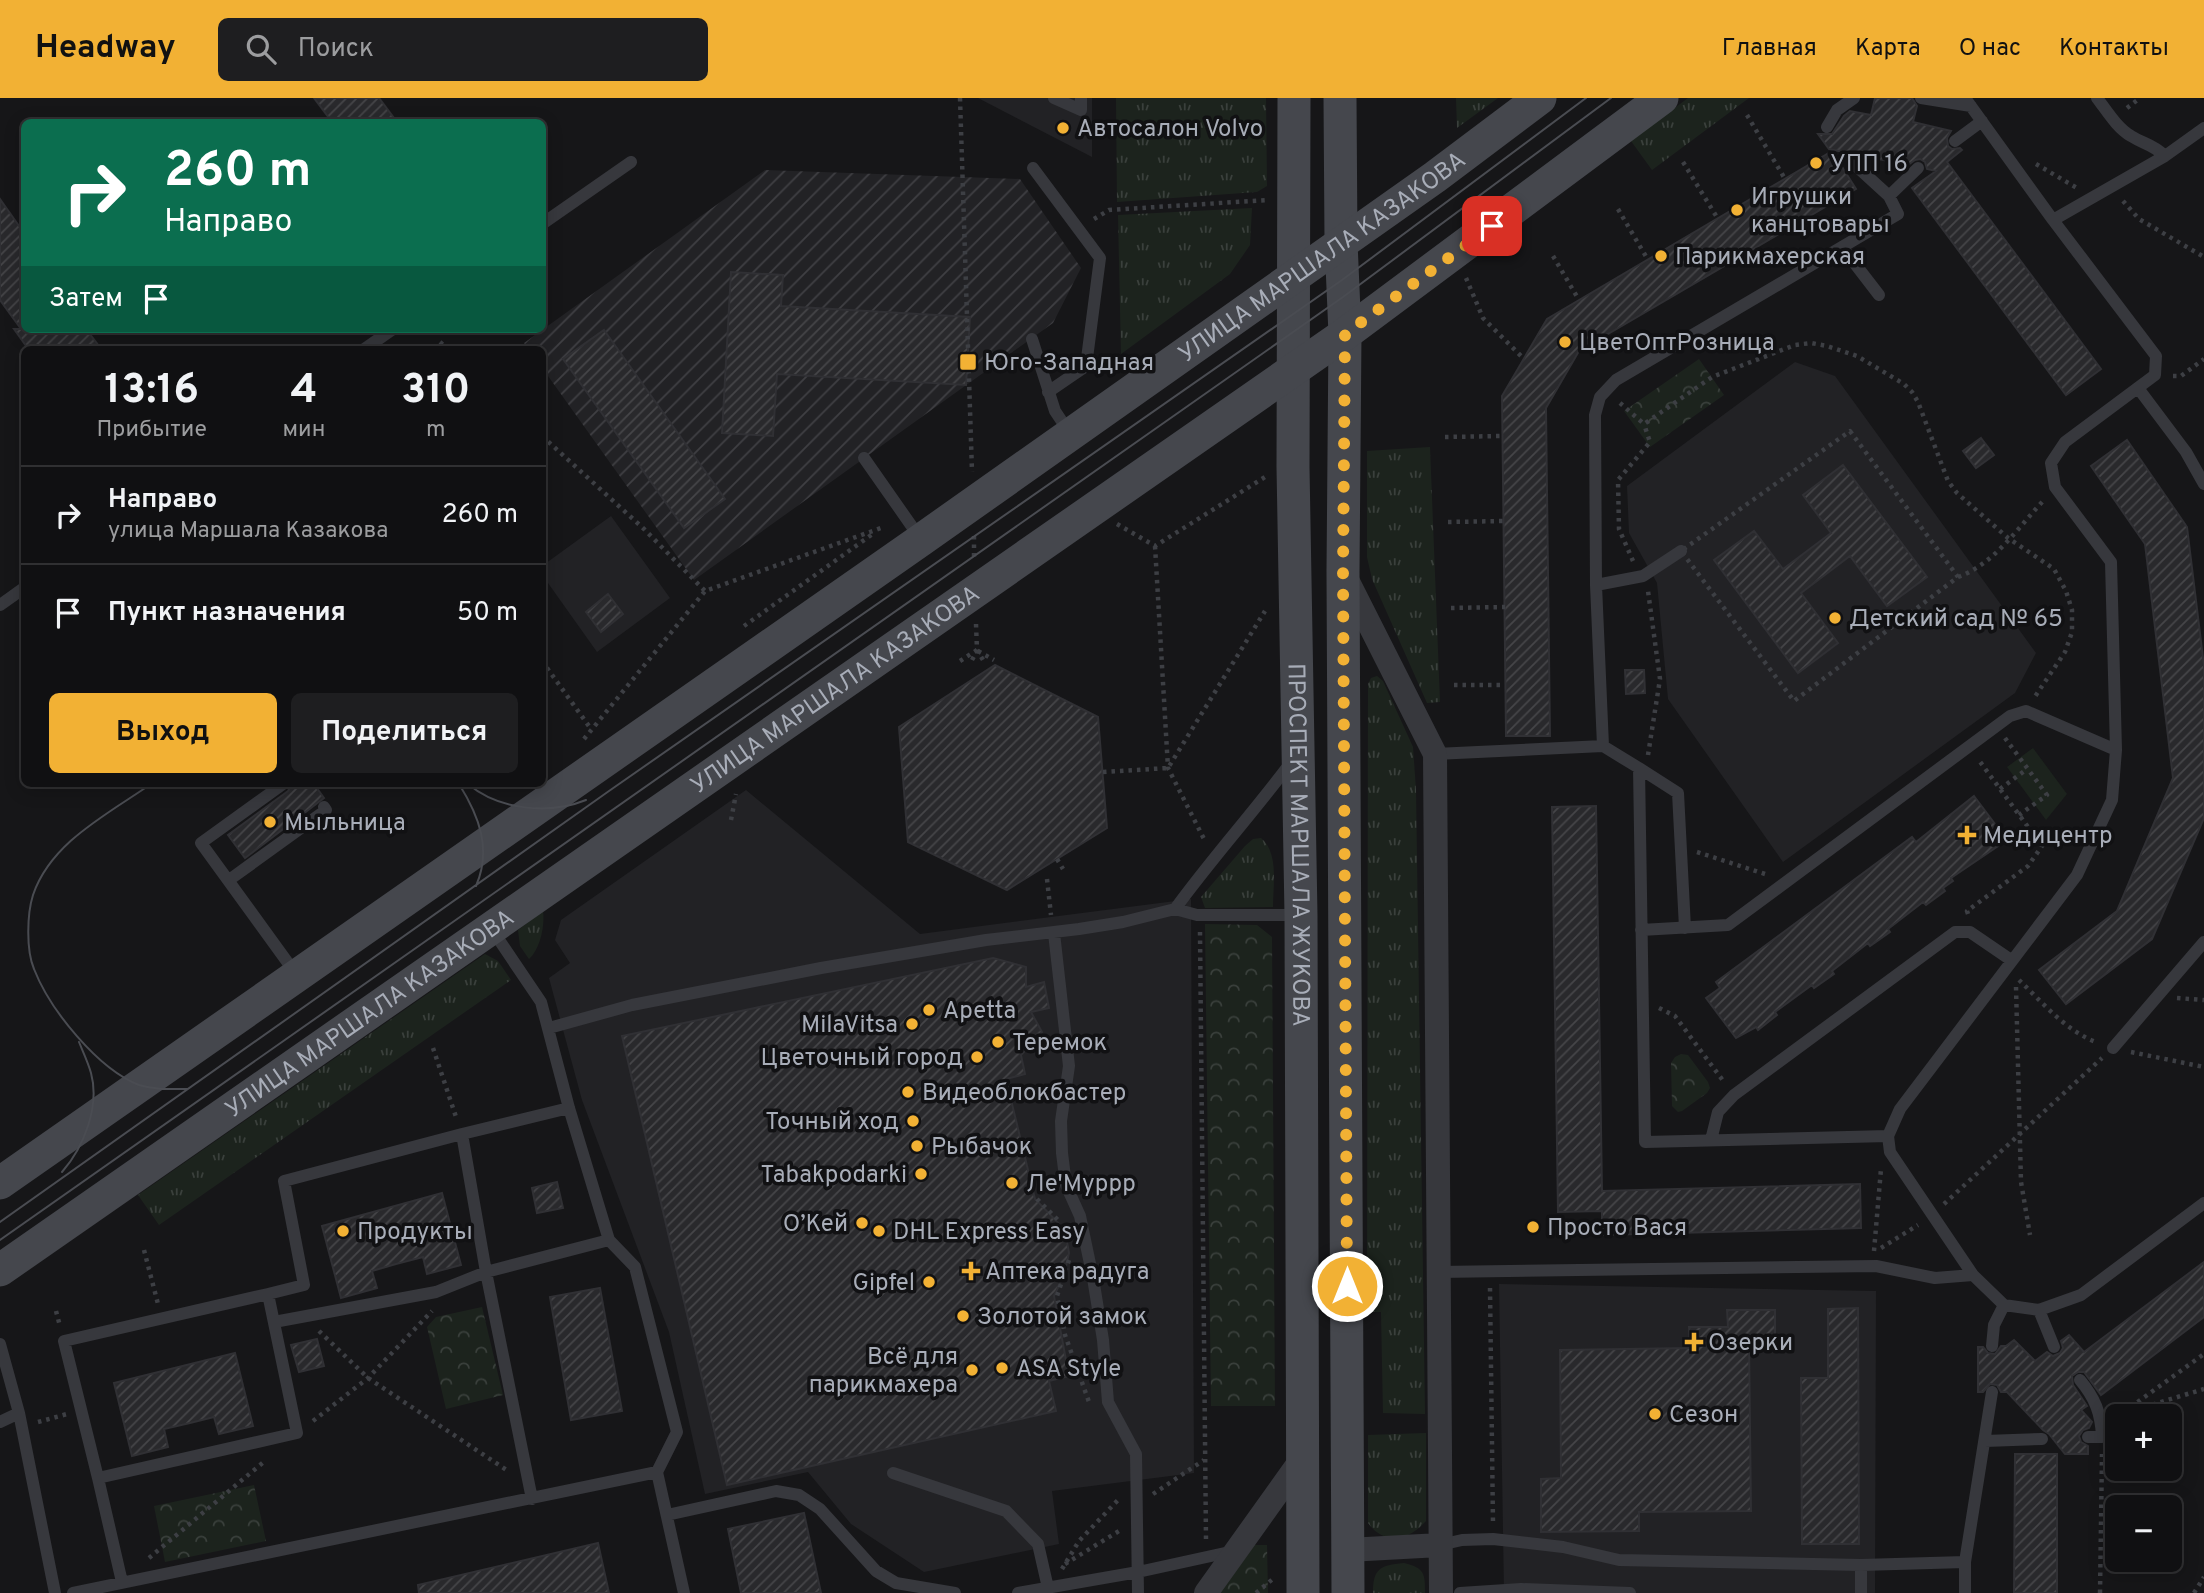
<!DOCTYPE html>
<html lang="ru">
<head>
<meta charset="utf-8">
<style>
	body { margin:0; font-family:Overpass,sans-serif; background:#1e1e20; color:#f1f3f6; height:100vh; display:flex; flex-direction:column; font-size:26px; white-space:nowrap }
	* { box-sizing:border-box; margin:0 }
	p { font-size:23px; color:#9c9d9f }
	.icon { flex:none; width:38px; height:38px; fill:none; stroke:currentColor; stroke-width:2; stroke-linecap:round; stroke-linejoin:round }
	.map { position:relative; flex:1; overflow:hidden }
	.side { position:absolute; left:21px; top:248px; width:525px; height:441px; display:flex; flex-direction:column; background:#101012; border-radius:10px; box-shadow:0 4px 18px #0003,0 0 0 2px #303032 }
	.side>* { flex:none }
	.banner { position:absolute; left:21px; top:21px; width:525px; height:214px; border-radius:10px; box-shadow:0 4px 18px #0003,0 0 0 2px #303032; background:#0b6e4f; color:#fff; overflow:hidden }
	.controls { position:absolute; left:2105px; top:1306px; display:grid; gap:14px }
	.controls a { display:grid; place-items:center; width:77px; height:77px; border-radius:10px; background:#101012; box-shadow:0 4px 18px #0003,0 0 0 2px #303032; font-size:35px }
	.pin { position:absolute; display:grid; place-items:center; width:60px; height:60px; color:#fff; margin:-30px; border-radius:14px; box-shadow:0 4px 10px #0006 }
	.me { position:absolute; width:77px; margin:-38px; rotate:0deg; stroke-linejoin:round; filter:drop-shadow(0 0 5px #0008) }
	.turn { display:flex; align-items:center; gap:24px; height:147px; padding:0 28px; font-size:32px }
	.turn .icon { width:91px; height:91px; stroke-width:2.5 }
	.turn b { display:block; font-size:49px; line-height:60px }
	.then { display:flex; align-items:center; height:66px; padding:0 28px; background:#0003; gap:14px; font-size:26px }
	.eta { display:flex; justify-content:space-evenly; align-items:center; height:119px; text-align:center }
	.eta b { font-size:42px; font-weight:700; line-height:49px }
	.cta { display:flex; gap:14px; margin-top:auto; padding:14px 28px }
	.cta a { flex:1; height:80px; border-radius:10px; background:#f2b134; color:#111; font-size:28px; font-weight:700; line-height:80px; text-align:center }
	.cta a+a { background:#1e1e20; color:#f1f3f6 }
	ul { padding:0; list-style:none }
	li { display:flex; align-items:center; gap:21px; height:98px; padding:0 28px; border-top:2px solid #303032 }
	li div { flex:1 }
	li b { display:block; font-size:26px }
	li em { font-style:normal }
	header { display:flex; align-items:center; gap:42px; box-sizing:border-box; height:98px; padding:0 35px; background:#f2b134; color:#111 }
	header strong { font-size:33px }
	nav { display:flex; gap:38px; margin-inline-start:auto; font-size:24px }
	.search { width:490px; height:63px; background:#1e1e20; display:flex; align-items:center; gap:18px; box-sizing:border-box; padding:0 24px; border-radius:10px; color:#9c9d9f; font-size:26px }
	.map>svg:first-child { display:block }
	.built { fill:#222225 }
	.industrial { fill:url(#industrial-furrows) }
	.grass { fill:url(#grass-tufts) }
	.park { fill:url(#park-crowns) }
	.pitch { fill:#1c231d }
	.building { fill:url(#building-hatch); stroke:#303034; stroke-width:2 }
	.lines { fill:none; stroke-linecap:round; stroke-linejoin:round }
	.path { stroke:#3d3f44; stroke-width:4.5; stroke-dasharray:3.5 5; stroke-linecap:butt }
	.lane { stroke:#37383d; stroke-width:12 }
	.street { stroke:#37383d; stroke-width:24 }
	.secondary { stroke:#45474d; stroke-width:33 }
	.tram { stroke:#4a4c52; stroke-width:2 }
	.route { stroke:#f2b134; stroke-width:12; stroke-dasharray:0 21.6 }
	.poi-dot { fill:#f2b134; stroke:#111113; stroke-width:2.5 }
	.labels { text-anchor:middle; stroke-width:7; stroke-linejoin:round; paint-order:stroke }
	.poi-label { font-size:24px; fill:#a8adb8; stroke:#111113; text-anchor:start }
	.street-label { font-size:24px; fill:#a8adb8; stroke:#111113 }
</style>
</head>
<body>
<header>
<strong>Headway</strong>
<div class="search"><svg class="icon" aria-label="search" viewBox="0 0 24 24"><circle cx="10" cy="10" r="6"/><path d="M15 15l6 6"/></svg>Поиск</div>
<nav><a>Главная</a><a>Карта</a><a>О нас</a><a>Контакты</a></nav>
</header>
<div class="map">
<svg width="2204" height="1495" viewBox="0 0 2204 1495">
	<defs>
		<pattern id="industrial-furrows" width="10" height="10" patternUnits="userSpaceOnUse" patternTransform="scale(1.75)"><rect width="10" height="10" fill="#222225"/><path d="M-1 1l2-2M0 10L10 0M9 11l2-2" fill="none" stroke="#3f3f43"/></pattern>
		<pattern id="grass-tufts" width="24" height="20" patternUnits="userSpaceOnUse" patternTransform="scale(1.75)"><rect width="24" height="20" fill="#1c231d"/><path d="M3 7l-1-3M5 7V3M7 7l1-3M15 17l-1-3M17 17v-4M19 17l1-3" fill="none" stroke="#3a403c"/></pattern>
		<pattern id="park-crowns" width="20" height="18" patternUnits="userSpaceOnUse" patternTransform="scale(1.75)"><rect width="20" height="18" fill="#1c231d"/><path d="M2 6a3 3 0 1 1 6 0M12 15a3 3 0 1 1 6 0" fill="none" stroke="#3a403c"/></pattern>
		<pattern id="building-hatch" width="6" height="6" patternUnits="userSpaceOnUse" patternTransform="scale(1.75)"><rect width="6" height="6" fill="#29292c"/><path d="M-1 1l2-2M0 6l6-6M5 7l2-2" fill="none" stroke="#454548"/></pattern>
	</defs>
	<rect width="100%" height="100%" fill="#161618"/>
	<!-- built -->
	<path class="built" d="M978,0H1092V59Z
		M1795,264L1835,278L2036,555L2015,595L1783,764L1668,601L1657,485L1629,435L1627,388Z
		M611,418L670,500L597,554L543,478L542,468Z
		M746,692L920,836L1191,801L1194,1375L1052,1393L1059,1446L924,1474L851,1426L808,1374L705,1396L669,1234L582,1002L549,880L570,865L555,842L561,822Z
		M1499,1186L1876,1193L1875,1495H1504Z"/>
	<!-- industrial -->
	<path class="industrial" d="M765,72L1020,81L1081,170L1053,225L694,482L543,271L542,252H529L524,245Z"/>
	<!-- grass -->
	<path class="grass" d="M1116,0H1266L1267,88L1257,94L1117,104Z
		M1456,0H1498L1457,30Z
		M1688,0H1749L1652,72L1631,43Z
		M1252,110L1250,147L1230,176L1121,256L1118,117Z
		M1430,349L1440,604L1427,605L1372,481L1367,459V353Z
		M1377,578L1383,583L1413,649L1416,692L1425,1316L1383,1315L1381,1214H1367L1368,586L1371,580Z
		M1261,740C1279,755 1273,787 1273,809L1205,810L1201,799L1245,748L1253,741Z
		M543,813C545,828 540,851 529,861L520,848L518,832Z
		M485,856L498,863L511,882L159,1127L138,1097Z
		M1426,1335V1423C1408,1443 1385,1448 1368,1425V1337Z
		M1404,1465C1425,1470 1425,1476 1425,1495H1373C1373,1471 1380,1467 1404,1465Z"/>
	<!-- park -->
	<path class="park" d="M1699,261L1724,297L1650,349L1624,313Z
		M1205,826L1257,827L1272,839L1275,1308H1211Z
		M1681,956L1688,957L1708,984L1710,990L1707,995L1682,1013L1678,1014L1672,1008L1671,965L1675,959Z
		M482,1209L503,1297L446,1311L427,1229L436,1219Z
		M254,1387L266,1443L165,1464L154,1408Z
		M1251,1447H1267L1268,1495H1217Z"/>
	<!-- pitch -->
	<path class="pitch" d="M2033,650L2067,696L2046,722L2007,669Z"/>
	<!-- building -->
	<path class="building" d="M314,0H379L397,24H332Z
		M1875,0H1912L1917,8L1913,24L1951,33L1947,40L1948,48L1952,51L1960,50L1962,52L1947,64L2101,271L2066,297L1912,90L1936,73L1927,71L1925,64L1920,61L1915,62L1908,67L1829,51L1818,36H1832L1844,18L1850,13L1871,17Z
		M1832,53L1856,91L1579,253L1546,310L1550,638H1506L1502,298L1547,221Z
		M0,101L24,135V231H86L102,252H29L14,231H21L0,202Z
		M731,174L783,177L781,208L970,219L966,287L777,276L773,338L722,335Z
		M604,232L725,401L684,430L563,261Z
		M1981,340L1994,357L1976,370L1963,353Z
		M2127,342L2187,429L2204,568V720L2152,841L2066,906L2039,872L2117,813L2173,680L2145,446L2091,368Z
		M1843,367L1927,479L1887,508L1850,458L1801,495L1838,545L1798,575L1714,462L1754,433L1783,471L1831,435L1803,397Z
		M608,496L623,516L601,534L586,514Z
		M995,567L1098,619L1107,730L1007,792L908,744L899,629Z
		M1625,572H1644L1645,595L1626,596Z
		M292,686H314L324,700L245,760L228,737L288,693Z
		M1974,698L2007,742L1951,780L1953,783L1943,790L1945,793L1926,807L1923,804L1888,831L1890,834L1870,848L1868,845L1832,873L1834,876L1814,890L1812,887L1775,914L1777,917L1758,932L1756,929L1736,940L1706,900L1720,890L1716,884L1912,739L1916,744Z
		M1596,708L1602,1093L1860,1086L1861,1130L1602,1137V1113L1558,1114L1552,709Z
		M993,860L1026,869V889L1044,884L1049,910L1031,914L1042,934L1021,957L1025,976L1006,981L1035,1101L1065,1132L1069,1155L1064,1177L1054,1198L1069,1278L1049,1283L1056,1313L727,1387L622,938Z
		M557,1084L563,1110L537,1115L532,1090Z
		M442,1095L461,1167L427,1176L423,1159L396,1166L372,1173L377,1190L341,1200L322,1128Z
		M2204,1164V1219L2101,1297L2084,1274H2078L2072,1278L2073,1287L2087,1308L2081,1312L2092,1324L2089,1330L2083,1332L2079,1338L2081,1344L2088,1348V1356H2065L2049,1336L2043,1332L2007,1294H2001L1997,1287L1990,1286L1983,1294H1978V1249H1983L1988,1255L1995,1256L2001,1248H2006L2014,1242L2035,1263L2047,1254L2053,1258L2060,1255L2063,1250L2061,1243L2069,1237L2084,1254Z
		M600,1190L622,1313L571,1322L550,1199Z
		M1858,1210L1859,1446H1802L1801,1280H1828V1211Z
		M1727,1212H1775V1243H1749L1751,1413L1639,1414V1433L1541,1434V1381L1561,1380L1560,1252L1690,1250L1689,1229H1728Z
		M317,1241L324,1268L299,1274L291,1247Z
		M235,1255L253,1328L219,1336L214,1319L190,1325L164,1331L168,1349L132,1358L114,1285Z
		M2015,1356H2057V1495H2014Z
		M804,1415L821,1495H741L728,1431Z
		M598,1445L609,1495H419L418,1487Z"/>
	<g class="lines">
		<!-- path -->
		<path class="path" d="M960,0L972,374
			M2127,10L2140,0
			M1747,17L1785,81
			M1683,64L1718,121
			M2036,66L2077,90
			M2123,103L2139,121L2204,159
			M1618,111L1648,162
			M1094,121L1109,112L1268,102
			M1553,158L1579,202
			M1466,180L1483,220L1524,261
			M440,244L449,252
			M2173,278H2181L2204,261
			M1620,305L1644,326L1712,279L1795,247L1811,245L1827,248L1857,258L1904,286L1912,294L1918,304L1948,383L1957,395L2008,440L2054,471L2066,493L2072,512V534L2065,554L2034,600
			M1850,333L1958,479L1794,603L1681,453Z
			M542,338L644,431L705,493
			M1445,339L1503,338
			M1448,424L1503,423
			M1117,426L1155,448L1265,379
			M974,438V461
			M1155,448L1168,670L1205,743
			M1633,463L1619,431L1618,382L1650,344L1644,326
			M1958,479C1994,466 2017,431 2043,403
			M1451,510L1505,509
			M976,526L977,552L983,562
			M744,528L874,435
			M978,553L994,562
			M972,562L977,553
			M542,563L591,631
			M960,563L977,552
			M1454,587H1505
			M2005,640L2047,697L2019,717
			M584,641L705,493L881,430
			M1648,657L1660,581L1648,493
			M1103,674L1168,670L1265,513
			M2000,691L2027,671
			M731,722L736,696
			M1697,754L1765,776
			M1057,761L1063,771
			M1047,781L1051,817
			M1968,816L1967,813L2028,768L2042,748L1978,661
			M1200,834L1206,1442
			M2019,882C2042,904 2066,933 2096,944
			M2016,889L2021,1084L2030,1137
			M2177,900L2204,902
			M1659,910L1675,918L1724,984
			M433,950L456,1019
			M2131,954L2204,969
			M1037,1101L1061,1125
			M1944,1106L2102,960
			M1881,1150L1918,1127
			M144,1152L158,1206
			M1874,1153L1881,1071
			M1069,1162L1057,1198L1065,1237L1089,1304
			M1490,1190L1493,1426
			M56,1213L60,1228
			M319,1233L368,1280L508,1373
			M2128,1314L2204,1291
			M2116,1317L2121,1316L2204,1256
			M313,1323L368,1280L432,1213
			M38,1324L67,1316
			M1153,1396L1204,1362
			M149,1460L266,1362
			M1065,1466L1119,1433
			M1062,1471L1079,1443L1118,1402
			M1256,1495L1274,1480
			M2100,1495L2102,1356
			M2194,1495L2204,1479"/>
		<!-- lane -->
		<path class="lane" d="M1054,0L1081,12V0
			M1921,0L1971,8
			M1965,0L2053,122L2156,258L2155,277L2065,344L2051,365L2055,389L2111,464L2116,652L2112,702L2077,777L1900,1011L1888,1038L1890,1054L1973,1177L2004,1207L2039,1212L2081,1197L2204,1105
			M2097,0C2107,13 2117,30 2131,38C2145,47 2151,45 2165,58
			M1827,29L1837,12L1854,0
			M1955,43L1982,23
			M1033,70L1100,160L1086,268L1048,294
			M1889,98L1918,70
			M2053,122L2165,58L2204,30
			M542,126L631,64
			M1842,149L1898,116L1889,98L1854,66
			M1032,241L1055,313L1069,334
			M363,252L393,231
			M2138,290L2186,354L2204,386
			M864,360L920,440
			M1596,487L1643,478L1681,453
			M0,507L24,490
			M1603,648L1596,487L1595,317L1600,299L1616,282L1842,149L1879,197
			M1435,656L1603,648L1639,670L1645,1044L1888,1038
			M1639,670L1678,695L1685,830
			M283,686L201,745L296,876
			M229,782L326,712L324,709
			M1175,811C1212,760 1254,714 1292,663
			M491,830L541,904L569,1010L609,1142L635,1169L677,1334L657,1374L684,1495
			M1641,832L1728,827L2010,618L2026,613L2116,652
			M1054,835L1069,968L1061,1023L1062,1055L1066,1087L1080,1118L1093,1180L1103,1242L1108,1304L1136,1356L1138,1495
			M549,930L632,907L821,870L986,842L1079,831L1123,824L1175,811L1197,817H1301
			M2113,950L2204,844
			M1711,1042L1718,1014L1734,997L1955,834H1970L2011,862
			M1438,1174L1876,1168L1935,1180L1973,1177
			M2039,1212L2054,1249
			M274,1224L436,1194L486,1174L609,1142
			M0,1246L19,1315
			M1992,1248L1994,1227L2004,1207
			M2080,1282C2095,1300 2101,1315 2102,1339H2088
			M0,1324L19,1315L55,1495
			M1985,1343L2042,1341
			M893,1375L1006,1413L1038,1446L1048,1490
			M98,1380L64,1243L268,1196
			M532,1401L486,1174L462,1036L569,1010
			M667,1417L776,1393L799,1397L820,1411L876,1473L896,1485L955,1495
			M1440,1447L1462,1442L1493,1441L1563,1449L1619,1462L1861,1467L1965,1464
			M122,1484L98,1380L297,1335L268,1196L304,1187L284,1083L462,1036
			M73,1495L657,1374
			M1018,1495L1138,1474L1234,1453
			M1460,1495L1521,1491L1630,1495
			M1861,1495V1467
			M1965,1495V1464L1992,1294"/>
		<!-- street -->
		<path class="street" d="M1345,478L1435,656L1441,1495
			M1348,1452L1440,1447
			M1206,1495L1301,1362"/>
		<!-- secondary -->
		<g class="secondary">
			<path id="s1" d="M1294,0L1293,369L1301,817L1303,1495"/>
			<path d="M1340,0L1341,144L1345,236L1343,474L1348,1495"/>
			<path id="s2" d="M0,1085L921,442L1435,79L1540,0"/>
			<path id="s3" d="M0,1172L1345,236L1662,0"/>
		</g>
		<!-- tram -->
		<path class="tram" d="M151,686C108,716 51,744 33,797C27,816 26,852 34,871C50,912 98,971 139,987C155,992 171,991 187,991
			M459,686C479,718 492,751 476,788
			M468,686C499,712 549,717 586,702
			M62,1074C84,1049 100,1008 91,975C88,964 83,954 79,944
			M0,1124L609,693L1342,182L1586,0
			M0,1142L1343,199L1611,0"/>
	</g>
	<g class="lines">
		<!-- route -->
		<path class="route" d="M1347,1188L1343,474L1345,236L1492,128"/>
	</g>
	<!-- markers -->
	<g class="poi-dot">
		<circle cx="1063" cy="30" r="7"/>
		<circle cx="1816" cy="65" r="7"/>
		<circle cx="1737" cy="112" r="7"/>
		<circle cx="1661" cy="158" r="7"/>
		<circle cx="1565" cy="244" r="7"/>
		<rect x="959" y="255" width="18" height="18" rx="3.5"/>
		<circle cx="1835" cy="520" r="7"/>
		<circle cx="270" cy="724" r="7"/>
		<path d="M1963.5 726.5h7v7h7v7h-7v7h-7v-7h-7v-7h7z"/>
		<circle cx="929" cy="912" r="7"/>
		<circle cx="912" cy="926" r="7"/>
		<circle cx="998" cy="944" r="7"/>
		<circle cx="977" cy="959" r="7"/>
		<circle cx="908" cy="994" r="7"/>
		<circle cx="913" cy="1023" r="7"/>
		<circle cx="917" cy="1048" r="7"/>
		<circle cx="921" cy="1076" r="7"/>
		<circle cx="1012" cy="1085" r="7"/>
		<circle cx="862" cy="1125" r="7"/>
		<circle cx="1533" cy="1129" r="7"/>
		<circle cx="343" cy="1133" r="7"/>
		<circle cx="879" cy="1133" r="7"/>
		<path d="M967.5 1162.5h7v7h7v7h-7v7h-7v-7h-7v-7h7z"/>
		<circle cx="929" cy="1184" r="7"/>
		<circle cx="963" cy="1218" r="7"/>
		<path d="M1690.5 1233.5h7v7h7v7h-7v7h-7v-7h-7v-7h7z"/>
		<circle cx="1002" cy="1270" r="7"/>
		<circle cx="972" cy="1272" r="7"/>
		<circle cx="1655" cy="1316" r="7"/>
	</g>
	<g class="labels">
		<!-- poi labels -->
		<g class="poi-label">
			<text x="1077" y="38">Автосалон Volvo</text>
			<text x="1830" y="73">УПП 16</text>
			<text x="1751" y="106">Игрушки<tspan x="1751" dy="28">канцтовары</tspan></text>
			<text x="1675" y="166">Парикмахерская</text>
			<text x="1579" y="252">ЦветОптРозница</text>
			<text x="984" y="272">Юго-Западная</text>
			<text x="1849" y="528">Детский сад № 65</text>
			<text x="284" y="732">Мыльница</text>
			<text x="1983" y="745">Медицентр</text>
			<text x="943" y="920">Apetta</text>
			<text x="898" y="934" text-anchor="end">MilaVitsa</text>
			<text x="1012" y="952">Теремок</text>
			<text x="963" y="967" text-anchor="end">Цветочный город</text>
			<text x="922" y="1002">Видеоблокбастер</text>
			<text x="899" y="1031" text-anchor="end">Точный ход</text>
			<text x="931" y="1056">Рыбачок</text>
			<text x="907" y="1084" text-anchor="end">Tabakpodarki</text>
			<text x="1026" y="1093">Ле'Муррр</text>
			<text x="848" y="1133" text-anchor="end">О’Кей</text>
			<text x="1547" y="1137">Просто Вася</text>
			<text x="357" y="1141">Продукты</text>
			<text x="893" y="1141">DHL Express Easy</text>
			<text x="985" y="1181">Аптека радуга</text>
			<text x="915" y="1192" text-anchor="end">Gipfel</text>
			<text x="977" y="1226">Золотой замок</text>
			<text x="1708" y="1252">Озерки</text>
			<text x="958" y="1266" text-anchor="end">Всё для<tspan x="958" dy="28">парикмахера</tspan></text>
			<text x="1016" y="1278">ASA Style</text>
			<text x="1669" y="1324">Сезон</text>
		</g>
		<!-- street labels -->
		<g class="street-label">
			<text dy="8" stroke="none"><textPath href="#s2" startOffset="1614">УЛИЦА МАРШАЛА КАЗАКОВА</textPath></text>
			<text dy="8" stroke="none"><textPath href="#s3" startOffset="1017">УЛИЦА МАРШАЛА КАЗАКОВА</textPath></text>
			<text dy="8" stroke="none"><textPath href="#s1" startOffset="747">ПРОСПЕКТ МАРШАЛА ЖУКОВА</textPath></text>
			<text dy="8" stroke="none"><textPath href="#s3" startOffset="450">УЛИЦА МАРШАЛА КАЗАКОВА</textPath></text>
		</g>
	</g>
</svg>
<div class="controls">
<a>+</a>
<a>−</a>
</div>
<div class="pin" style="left:1492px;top:128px;background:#d93025"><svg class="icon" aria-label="arrive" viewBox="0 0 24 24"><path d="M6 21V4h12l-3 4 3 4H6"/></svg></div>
<svg class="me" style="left:1347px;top:1188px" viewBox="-20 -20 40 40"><circle r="17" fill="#f2b134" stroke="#fff" stroke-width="3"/><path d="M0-11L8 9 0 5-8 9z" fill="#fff"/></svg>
<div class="banner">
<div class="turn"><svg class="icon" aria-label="right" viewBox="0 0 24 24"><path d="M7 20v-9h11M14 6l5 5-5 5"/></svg><div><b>260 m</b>Направо</div></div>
<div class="then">Затем<svg class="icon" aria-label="arrive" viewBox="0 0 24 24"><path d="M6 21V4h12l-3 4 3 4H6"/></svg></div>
</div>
<section class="side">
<div class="eta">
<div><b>13:16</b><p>Прибытие</p></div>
<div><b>4</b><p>мин</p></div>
<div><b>310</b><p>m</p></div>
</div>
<ul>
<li><svg class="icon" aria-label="right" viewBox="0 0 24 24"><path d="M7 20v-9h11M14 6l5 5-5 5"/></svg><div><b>Направо</b><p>улица Маршала Казакова</p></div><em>260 m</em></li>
<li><svg class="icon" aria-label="arrive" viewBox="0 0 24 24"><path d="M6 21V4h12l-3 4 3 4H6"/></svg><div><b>Пункт назначения</b></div><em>50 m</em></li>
</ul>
<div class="cta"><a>Выход</a><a>Поделиться</a></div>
</section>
</div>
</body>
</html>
